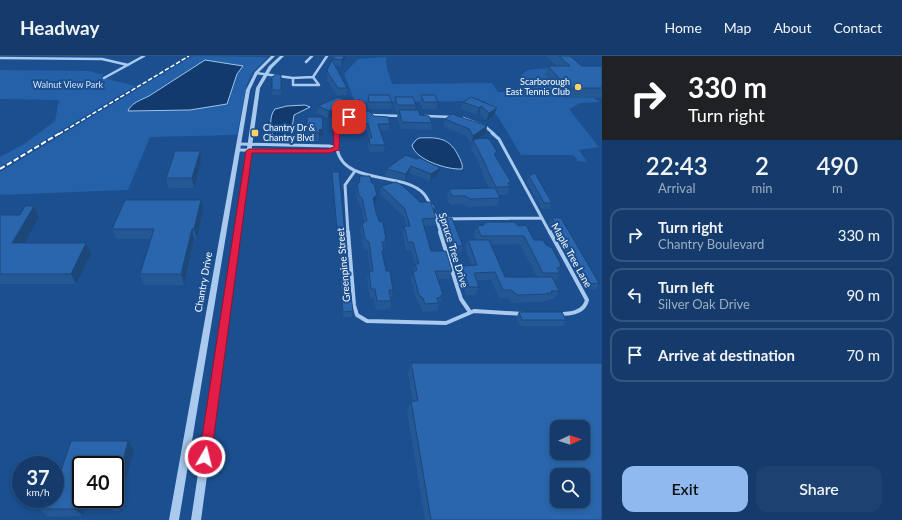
<!DOCTYPE html>
<html lang="en">
<head>
<meta charset="utf-8">
<style>
	body { margin:0; font-family:Lato,sans-serif; background:#1d4271; color:#f1f3f6; height:100vh; display:flex; flex-direction:column; font-size:15px; white-space:nowrap }
	* { box-sizing:border-box; margin:0 }
	p { font-size:13px; color:#9dadc1 }
	.icon { flex:none; width:22px; height:22px; fill:none; stroke:currentColor; stroke-width:2; stroke-linecap:round; stroke-linejoin:round }
	.map { position:relative; flex:1; overflow:hidden }
	.panel { display:flex; flex-direction:column; background:#143b6b; width:300px }
	.panel>* { flex:none }
	.guide { background:#202124; color:#fff; overflow:hidden }
	.needle { width:26px; rotate:86deg }
	.buttons { position:absolute; left:550px; top:364px; display:grid; gap:8px }
	.buttons a { display:grid; place-items:center; width:40px; height:40px; border-radius:8px; background:#143b6b; box-shadow:0 2px 6px #0003,0 0 0 1px #33557e; font-size:20px }
	.speed { position:absolute; left:12px; top:400px; display:flex; gap:8px; font-size:20px; font-weight:700; text-align:center }
	.speed>* { display:grid; place-content:center; width:52px; height:52px; border-radius:50%; background:#143b6b; box-shadow:0 2px 6px #0003,0 0 0 1px #33557e; line-height:1 }
	.speed small { font-size:10px; font-weight:400 }
	.speed .limit { border:2px solid #111; border-radius:6px; background:#fff; color:#111 }
	.pin { position:absolute; display:grid; place-items:center; width:34px; height:34px; color:#fff; margin:-17px; border-radius:8px; box-shadow:0 2px 6px #0006 }
	.me { position:absolute; width:44px; margin:-22px; rotate:8deg; stroke-linejoin:round; filter:drop-shadow(0 0 3px #0008) }
	.turn { display:flex; align-items:center; gap:14px; height:84px; padding:0 20px; font-size:18px }
	.turn .icon { width:52px; height:52px; stroke-width:2.5 }
	.turn b { display:block; font-size:28px; line-height:34px }
	.eta { display:flex; justify-content:space-evenly; align-items:center; height:68px; text-align:center }
	.eta b { font-size:24px; font-weight:600; line-height:28px }
	.primary-button { display:flex; gap:8px; margin-top:auto; padding:8px 20px }
	.primary-button a { flex:1; height:46px; border-radius:12px; background:#90b9f0; color:#111; font-size:16px; font-weight:600; line-height:46px; text-align:center }
	.primary-button a+a { background:#1d4271; color:#f1f3f6 }
	ul { padding:0; list-style:none }
	li { display:flex; align-items:center; gap:12px; height:54px; margin:0 8px 6px; padding:0 12px; border:2px solid #33557e; border-radius:12px }
	li div { flex:1 }
	li b { display:block; font-size:15px }
	li em { font-style:normal }
	header { display:flex; align-items:center; gap:24px; box-sizing:border-box; height:56px; padding:0 20px; background:#143b6b; border-bottom:1px solid #33557e }
	header strong { font-size:19px }
	nav { display:flex; gap:22px; margin-inline-start:auto; font-size:14px }
	main { display:flex; flex:1; min-height:0 }
	.map>svg:first-child { display:block }
	.green { fill:#2461a8; fill-rule:evenodd }
	.water { fill:#123a6d; stroke:#9cc4f0 }
	.lines { fill:none; stroke-linecap:round; stroke-linejoin:round }
	.minor-far2 { stroke:#a9c9ee; stroke-width:2.5 }
	.minor-far1 { stroke:#a9c9ee; stroke-width:3 }
	.minor { stroke:#a9c9ee; stroke-width:4 }
	.tertiary { fill:#a9c9ee; fill-rule:evenodd }
	.rail-far1 { stroke:#fff; stroke-width:1.5; stroke-dasharray:4.5 2; stroke-linecap:butt }
	.rail { stroke:#fff; stroke-width:2; stroke-dasharray:5.5 2.5; stroke-linecap:butt }
	.wall { fill:#245895; fill-rule:evenodd }
	.shaded-wall { fill:#1d4779 }
	.building { fill:#2a66ad; stroke:#1d4779; fill-rule:evenodd }
	.route { fill:#e11d48; stroke:#92132f }
	.poi-dot { fill:#ffd166; stroke:#1b4f8f; stroke-width:1.5 }
	.labels { text-anchor:middle; stroke-width:4; stroke-linejoin:round; paint-order:stroke }
	.far-poi-label { font-size:9px; fill:#fff; stroke:#1b4f8f; text-anchor:end }
	.far-park-label { font-size:9px; fill:#cfe3fa; stroke:#1b4f8f }
	.street-label { font-size:10px; fill:#fff; stroke:#1b4f8f }
</style>
</head>
<body>
<header>
<strong>Headway</strong>
<nav><a>Home</a><a>Map</a><a>About</a><a>Contact</a></nav>
</header>
<main>
<div class="map">
<svg width="602" height="464" viewBox="0 0 602 464">
	<rect width="100%" height="100%" fill="#1b4f8f"/>
	<!-- green -->
	<path class="green" d="M193,0L268,1L253,16L247,28L237,79L150,81L128,134L0,139V116ZM205,4L224,7L241,14L237,18L227,48L190,54L128,55L139,45L149,40Z
		M386,1L387,12L392,28L492,27L498,36L539,37L521,19L528,14L560,11L594,42L600,46L580,47L570,53L572,57L599,91L579,94L587,106L578,105L573,99H521L498,61L484,45L355,46L344,18L358,3Z
		M0,14L89,15L104,19L100,21L135,30L0,111V101L24,88L55,65L59,44L0,43Z"/>
	<!-- water -->
	<path class="water" d="M205,4L243,10L237,18L227,48L190,54L128,55C131,47 141,44 149,40Z
		M305,49L310,51L294,59L291,78L285,81H274C270,73 269,60 275,53L287,50Z
		M419,82C439,81 450,82 459,101C461,105 463,109 462,113C448,114 415,104 412,89L416,84Z"/>
	<g class="lines">
		<!-- minor-far2 -->
		<path class="minor-far2" d="M0,2L102,3L128,9
			M306,6L312,0
			M256,17L293,22
			M313,21L319,29H293V22Z
			M313,21L327,0
			M104,22L144,0
			M369,59L403,60
			M425,60L453,61
			M463,62L486,71L494,78
			M337,78V71L349,61L361,59"/>
		<!-- minor-far1 -->
		<path class="minor-far1" d="M337,77C337,82 336,88 337,93C344,130 404,115 424,138C427,141 429,147 432,151
			M492,77L499,83L550,177
			M239,88L329,90L337,92
			M238,94L329,95L337,92
			M435,159L441,177
			M436,163L541,162
			M348,177L345,129L355,115"/>
		<!-- minor -->
		<path class="minor" d="M348,176L354,249L357,259L367,265L446,267L474,255L523,258
			M440,176L461,243L470,256
			M550,176L587,244C584,257 570,258 558,258"/>
		<!-- tertiary -->
		<path class="tertiary" d="M271,0H275L258,17L250,34L179,464H169L246,34L255,16Z
			M280,0H284L272,12L260,32L201,464H191L256,32L269,10Z"/>
		<!-- rail-far1 -->
		<path class="rail-far1" d="M59,78L189,0"/>
		<!-- rail -->
		<path class="rail" d="M0,113L60,77"/>
	</g>
	<!-- wall -->
	<path class="wall" d="M333,0H347L341,10L335,9L347,32V39L337,40L327,24V14L333,5Z
		M546,0H570L582,10H602V42H564L545,19L548,10H557Z
		M281,18V39H272V34Z
		M368,39L392,46L391,53H368L367,47Z
		M421,39L438,46L436,53H422L420,46Z
		M395,41L416,49L415,54L420,59L432,67L431,74L401,73L397,61L398,56H396L394,48Z
		M471,41L494,59L486,65L479,57L477,59L461,53L463,46Z
		M359,43L365,50L364,56L390,68L389,74L381,75L385,89L384,96H369L368,89L369,82L367,75L357,74L355,63L356,56H360L358,50Z
		M348,46V53L328,62L317,57L318,50Z
		M307,61L323,80L319,82V85H309V82L307,80Z
		M445,63L487,70L485,78L479,83L495,100L511,126L507,139H499L500,142L497,150L468,151L462,148L450,149L447,142L449,133L489,132L483,119L484,118L471,92L472,87L471,88L466,80L443,70Z
		M406,99L438,119L430,125L409,117L405,125L385,120L386,113Z
		M201,105L194,132H169L166,122Z
		M332,116L348,209V214H339L332,121Z
		M359,120L376,147L375,148L379,165L386,183L383,200L386,215L393,234L392,242H391V245L390,253L376,254L374,242H370L367,223L369,215H370L368,194L363,192L361,175L362,167H363L364,165L361,150L358,148L356,136L357,128L359,127Z
		M529,120L552,147L550,153H542L527,126Z
		M381,130L436,162L434,170H424L431,195L452,215L449,223H438L443,239L437,255L423,256L421,250L417,246L411,224L415,208L411,194H406L403,178L404,170H406L404,161L380,138Z
		M34,150L39,161L25,187H86L91,198L76,228H0V159H20Z
		M203,154L197,183H194L184,229H144L140,218L151,183H116L112,173Z
		M445,162L463,190L461,196H453L443,167Z
		M552,162L599,227L596,233H586L549,167Z
		M487,166L546,189L561,209V211L559,215L560,217L556,225H554L559,235L554,243H549L547,245H544V246L513,247L507,242H499L491,224H476L479,231L475,239H466L459,217L462,210L472,209L465,192L468,184H476L474,178L477,170L483,169L484,168ZM520,188L537,221H505L491,189Z
		M340,224L353,255L352,261H343L340,230Z
		M519,256L566,264L563,270H520L516,262Z
		M411,307L602,464H425L407,355L411,345H413L408,317Z
		M128,385L134,394L121,444L123,446L121,455H113L111,452H85L83,460L48,461L39,453L60,418Z"/>
	<!-- shaded-wall -->
	<path class="shaded-wall" d="M344,0H347L341,10L342,4Z
		M348,46V53L328,62L329,55Z
		M360,50H365L364,57H360Z
		M481,50L479,57L477,59L479,52Z
		M497,52L494,59L486,65L489,57Z
		M487,70L485,78L475,85V84L474,83L472,87L471,88L473,80Z
		M323,73V80L319,82V74Z
		M200,95L201,105L194,132L192,122Z
		M411,110L409,117L405,125L406,118Z
		M440,112L438,119L430,125L431,118Z
		M377,139L376,147L372,150L373,142Z
		M201,144L203,154L197,183L194,173Z
		M34,150L39,161L19,198L12,187Z
		M192,173L194,183L184,229L181,218Z
		M86,187L91,198L76,228L71,218Z
		M128,385L134,394L121,444L123,446L121,455L114,447L115,435Z
		M78,444L85,452L83,460L75,453Z"/>
	<!-- building -->
	<path class="building" d="M335,0H344L342,4L333,3Z
		M559,0H570L582,10H602V32H568L548,10H570Z
		M332,4L347,32H338L328,17L327,14Z
		M276,18H281V34H272V21Z
		M368,39H389L392,46H369Z
		M421,39H435L438,46H424Z
		M338,41L348,46L329,55L318,50Z
		M395,41H413L416,49H397Z
		M471,41L474,42L497,52L489,57L481,50L479,52L463,46Z
		M359,43L365,50H360Z
		M399,54H418L420,59L429,60L432,67L402,66Z
		M369,55L374,60L388,61L390,68H378L385,89H370L369,82H372L368,68L358,67L356,56Z
		M452,58L487,70L473,80L469,73L445,63Z
		M307,61H322L323,73L319,74L320,77H309V74L307,73Z
		M487,82L490,84L497,96L494,98L511,126L508,127L510,131H496L486,111H487L473,84H475L474,83Z
		M175,95H200L192,122H166Z
		M406,99L416,103L420,102L440,112L431,118L411,110L406,118L386,113Z
		M332,116H339L348,209H340Z
		M535,117L552,147H544L529,120Z
		M359,120H370L371,126L374,128L377,139L373,142L376,156L379,165L383,167L386,183H385V186H382L384,195H382L386,215H390L393,234H389L391,245H377L375,233H371L369,215H373L369,186L365,183L362,167H364V165H367L362,142L359,140L357,128L360,126Z
		M396,126L403,130L420,146H431L436,162L422,163L431,195H446L452,215H435L443,239H441V241L437,242L439,247L425,248L423,242L419,239L413,216L417,214L415,208H419L413,186H408L404,170H410L405,153L381,130Z
		M495,132L500,142L470,143L465,140H452L449,133Z
		M125,144H201L194,173H192L181,218H140L154,173H112Z
		M25,150H34L12,187H86L71,218H0V159H20Z
		M445,162H452L463,190H454Z
		M552,162H561L599,227L590,228Z
		M487,166H514L519,170L526,169L534,184H543L546,189L552,192L561,209H560L561,211L557,212L560,217H543L524,180H481L477,170L484,169V168Z
		M468,184H489L505,221H552L559,235H551L552,237H547L548,238L517,239L511,234H503L495,216L474,217L479,231H469L462,210L477,209Z
		M340,224H349L353,255L343,256Z
		M519,256H562L566,264H522Z
		M411,307H602V464H431L411,345H418ZM557,371H583V397H557ZM557,419H583V445H557Z
		M71,385H128L115,435V409H81V443H115V438H116L114,447H106L107,444H78L75,453H39L43,443H55V418H60Z"/>
	<!-- route -->
	<path class="route" d="M347,60L352,61L340,72L339,94L329,97H252L211,401L209,405L205,407L201,405L199,401L246,95L249,93H328L334,91L333,71Z"/>
	<!-- markers -->
	<g class="poi-dot">
		<circle cx="578" cy="31" r="4"/>
		<rect x="251" y="73" width="8" height="8" rx="2"/>
	</g>
	<g class="labels">
		<!-- far-poi labels -->
		<g class="far-poi-label">
			<text x="570" y="29">Scarborough<tspan x="570" dy="10">East Tennis Club</tspan></text>
			<text x="263" y="75" text-anchor="start">Chantry Dr &amp;<tspan x="263" dy="10">Chantry Blvd</tspan></text>
		</g>
		<!-- far-park labels -->
		<g class="far-park-label">
			<text x="68" y="32">Walnut View Park</text>
		</g>
		<!-- street labels -->
		<g class="street-label">
			<text transform="translate(454 194) rotate(73)" y="4">Spruce Tree Drive</text>
			<text transform="translate(572 199) rotate(61)" y="4">Maple Tree Lane</text>
			<text transform="translate(343 209) rotate(-95)" y="4">Greenpine Street</text>
			<text transform="translate(203 226) rotate(-80)" y="4">Chantry Drive</text>
		</g>
	</g>
</svg>
<div class="buttons">
<a><svg class="needle" viewBox="-14 -14 28 28"><path d="M0-13l5 13h-10z" fill="#e53935"/><path d="M0 13l5-13h-10z" fill="#9dadc1"/></svg></a>
<a><svg class="icon" aria-label="search" viewBox="0 0 24 24"><circle cx="10" cy="10" r="6"/><path d="M15 15l6 6"/></svg></a>
</div>
<div class="speed"><div>37<small>km/h</small></div><div class="limit">40</div></div>
<div class="pin" style="left:349px;top:61px;background:#d93025"><svg class="icon" aria-label="arrive" viewBox="0 0 24 24"><path d="M6 21V4h12l-3 4 3 4H6"/></svg></div>
<svg class="me" style="left:205px;top:401px" viewBox="-20 -20 40 40"><circle r="17" fill="#e11d48" stroke="#fff" stroke-width="3"/><path d="M0-11L8 9 0 5-8 9z" fill="#fff"/></svg>
</div>
<section class="panel">
<div class="guide">
<div class="turn"><svg class="icon" aria-label="right" viewBox="0 0 24 24"><path d="M7 20v-9h11M14 6l5 5-5 5"/></svg><div><b>330 m</b>Turn right</div></div>
</div>
<div class="eta">
<div><b>22:43</b><p>Arrival</p></div>
<div><b>2</b><p>min</p></div>
<div><b>490</b><p>m</p></div>
</div>
<ul>
<li><svg class="icon" aria-label="right" viewBox="0 0 24 24"><path d="M7 20v-9h11M14 6l5 5-5 5"/></svg><div><b>Turn right</b><p>Chantry Boulevard</p></div><em>330 m</em></li>
<li><svg class="icon" aria-label="left" viewBox="0 0 24 24"><path d="M17 20v-9H6M10 6l-5 5 5 5"/></svg><div><b>Turn left</b><p>Silver Oak Drive</p></div><em>90 m</em></li>
<li><svg class="icon" aria-label="arrive" viewBox="0 0 24 24"><path d="M6 21V4h12l-3 4 3 4H6"/></svg><div><b>Arrive at destination</b></div><em>70 m</em></li>
</ul>
<div class="primary-button"><a>Exit</a><a>Share</a></div>
</section>
</main>
</body>
</html>
